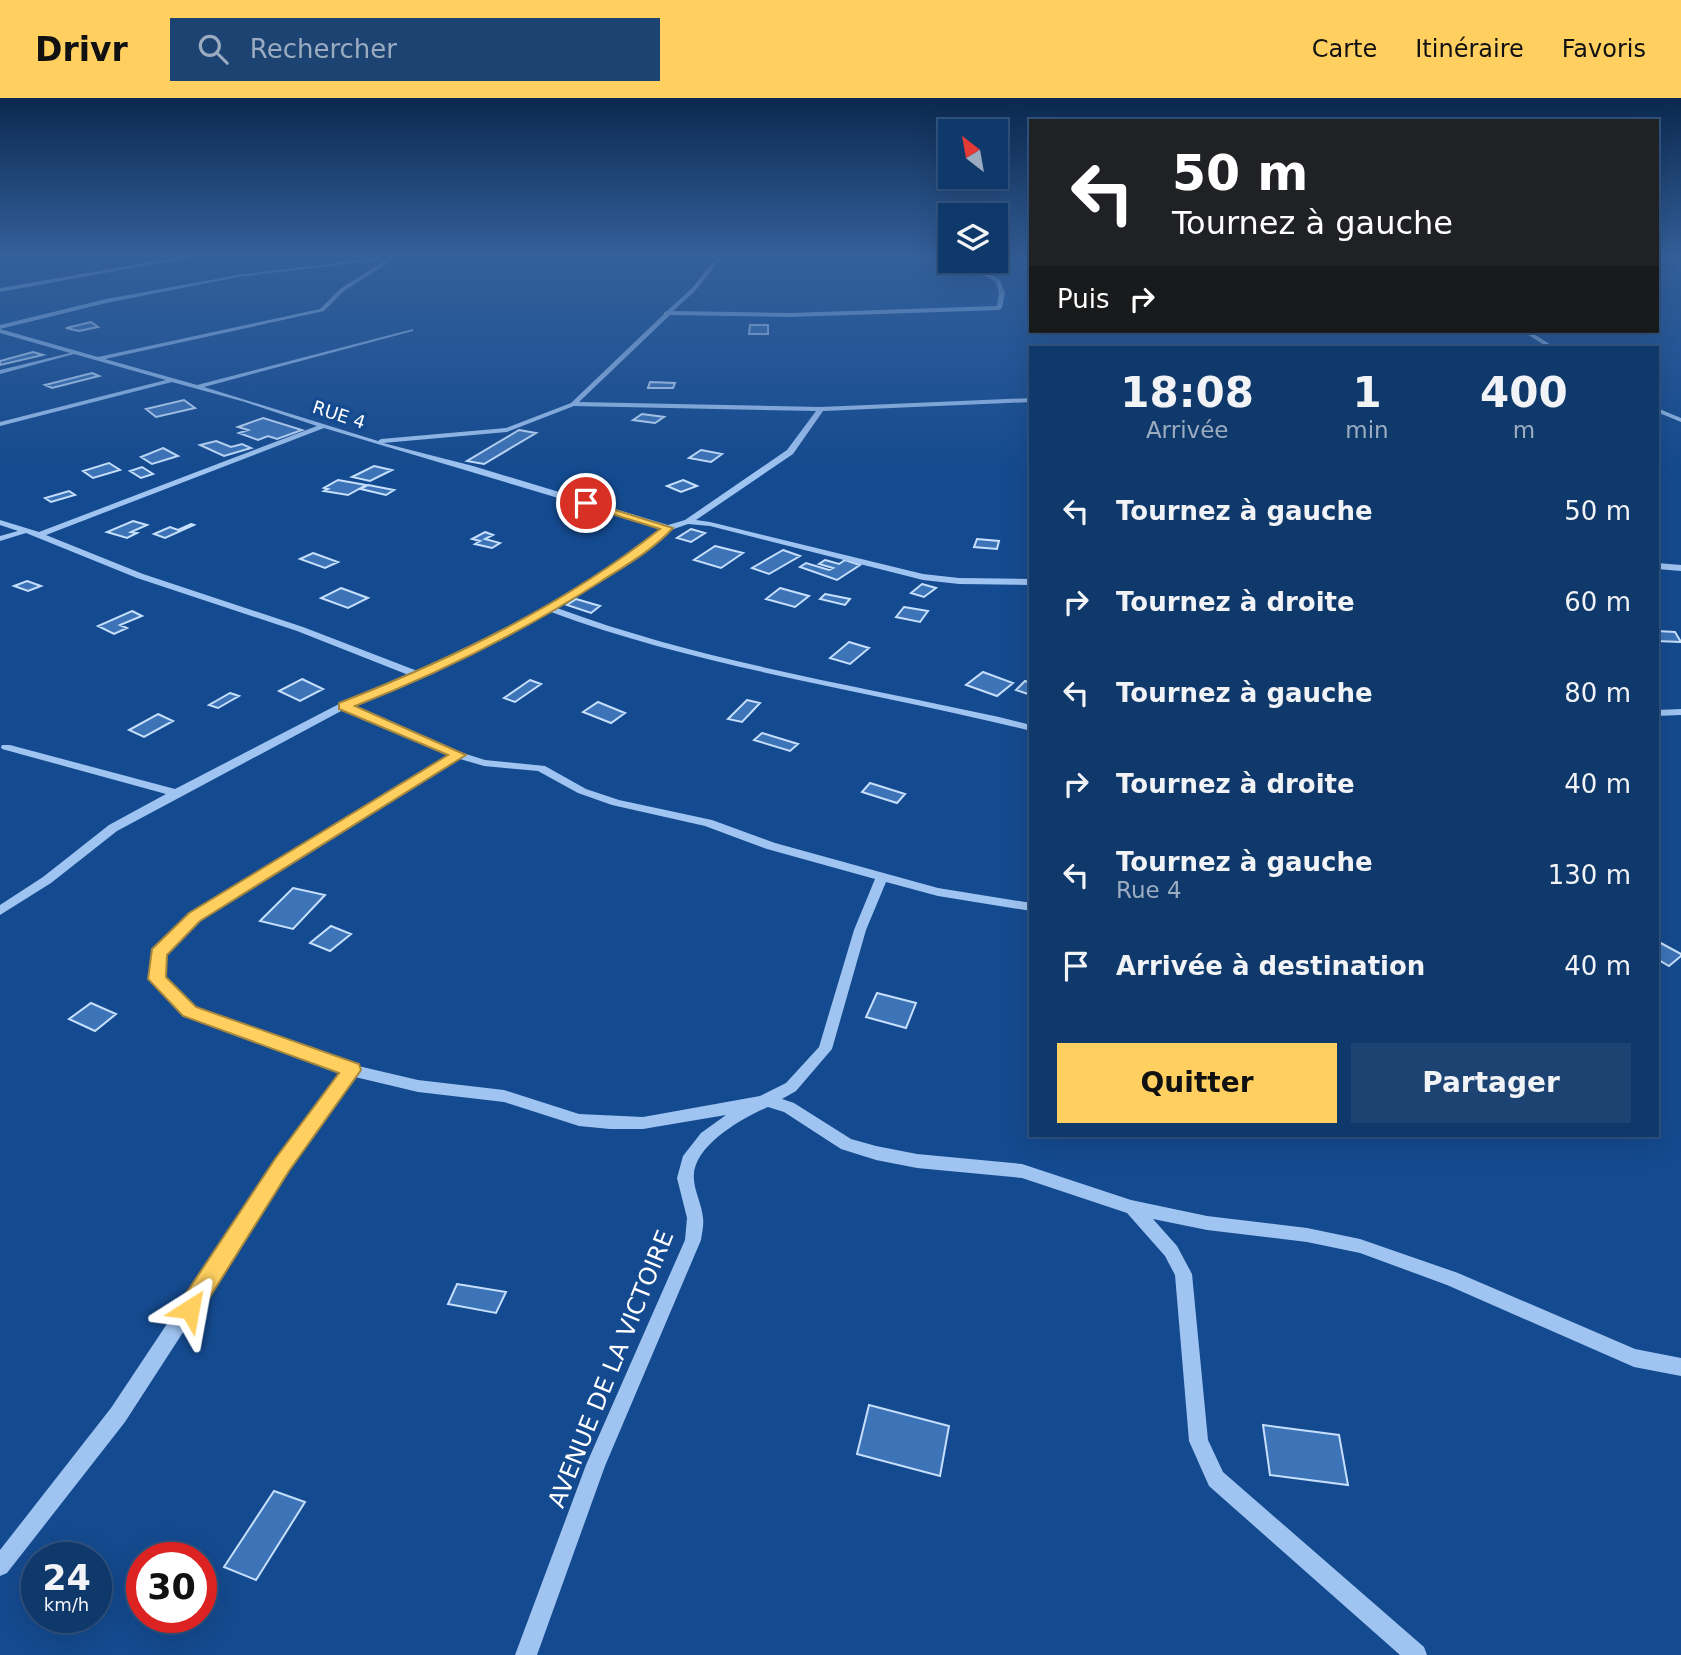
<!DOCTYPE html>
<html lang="fr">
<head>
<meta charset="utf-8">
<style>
	body { margin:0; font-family:"DejaVu Sans",sans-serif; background:#1d4373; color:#f1f3f6; height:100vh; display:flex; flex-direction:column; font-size:26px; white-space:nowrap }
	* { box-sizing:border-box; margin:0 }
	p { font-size:23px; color:#9bacc1 }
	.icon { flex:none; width:38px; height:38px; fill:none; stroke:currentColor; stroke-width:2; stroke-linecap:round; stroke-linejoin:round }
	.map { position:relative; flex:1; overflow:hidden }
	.details { position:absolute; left:1029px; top:248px; width:630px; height:791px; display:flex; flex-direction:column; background:#0f386b; border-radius:0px; box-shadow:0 7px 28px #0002,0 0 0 2px #2f527e }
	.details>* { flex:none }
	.top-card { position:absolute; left:1029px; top:21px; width:630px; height:214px; border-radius:0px; box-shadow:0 7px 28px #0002,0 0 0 2px #2f527e; background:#202124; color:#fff; overflow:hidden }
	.needle { width:46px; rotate:329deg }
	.controls { position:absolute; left:938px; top:21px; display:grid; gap:14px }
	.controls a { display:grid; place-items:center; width:70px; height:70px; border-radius:0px; background:#0f386b; box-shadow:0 7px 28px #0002,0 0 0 2px #2f527e; font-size:35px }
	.speed { position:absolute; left:21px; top:1444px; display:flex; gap:14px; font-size:35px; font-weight:700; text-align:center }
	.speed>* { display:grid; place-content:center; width:91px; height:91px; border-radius:50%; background:#0f386b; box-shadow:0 7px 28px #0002,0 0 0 2px #2f527e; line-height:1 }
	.speed small { font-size:18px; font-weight:400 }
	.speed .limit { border:10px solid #d22; background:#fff; color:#111 }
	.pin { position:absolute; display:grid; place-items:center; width:60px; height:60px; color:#fff; margin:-30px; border:4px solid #fff; border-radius:50%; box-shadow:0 2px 7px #0007 }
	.me { position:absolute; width:77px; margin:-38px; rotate:34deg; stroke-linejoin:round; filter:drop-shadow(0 0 5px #0008) }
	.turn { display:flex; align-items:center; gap:24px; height:147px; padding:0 28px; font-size:32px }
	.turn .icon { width:91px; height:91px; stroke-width:2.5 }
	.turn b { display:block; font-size:49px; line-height:60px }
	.then { display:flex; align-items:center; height:66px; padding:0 28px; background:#0003; gap:14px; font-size:26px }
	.eta { display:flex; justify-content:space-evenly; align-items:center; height:119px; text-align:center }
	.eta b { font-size:42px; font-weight:800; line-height:49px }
	.cta { display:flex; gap:14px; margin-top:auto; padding:14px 28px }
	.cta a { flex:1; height:80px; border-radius:0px; background:#ffd05f; color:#111; font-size:28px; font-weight:800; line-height:80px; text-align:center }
	.cta a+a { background:#1d4373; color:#f1f3f6 }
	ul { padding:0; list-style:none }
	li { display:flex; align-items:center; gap:21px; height:91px; padding:0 28px }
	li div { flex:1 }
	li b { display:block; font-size:26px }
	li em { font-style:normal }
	header { display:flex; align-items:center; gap:42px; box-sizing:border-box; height:98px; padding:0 35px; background:#ffd05f; color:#111 }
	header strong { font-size:33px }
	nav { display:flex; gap:38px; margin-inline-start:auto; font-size:24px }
	.search { width:490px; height:63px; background:#1d4373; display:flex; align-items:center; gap:18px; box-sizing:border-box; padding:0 24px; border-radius:0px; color:#9bacc1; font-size:26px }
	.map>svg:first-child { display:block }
	.building { fill:#3d74b8; stroke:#c6dffc; stroke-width:2 }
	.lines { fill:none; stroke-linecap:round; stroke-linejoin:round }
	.minor { fill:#9fc4f1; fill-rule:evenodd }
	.route { fill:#ffd05f; stroke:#a6873e; stroke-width:2 }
	.labels { text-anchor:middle; stroke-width:7; stroke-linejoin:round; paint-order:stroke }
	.far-street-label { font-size:18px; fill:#fff; stroke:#144a8f }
	.near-street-label { font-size:24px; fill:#fff; stroke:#144a8f }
</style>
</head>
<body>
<header>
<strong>Drivr</strong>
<div class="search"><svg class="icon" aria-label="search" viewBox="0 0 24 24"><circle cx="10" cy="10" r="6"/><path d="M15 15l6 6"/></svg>Rechercher</div>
<nav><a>Carte</a><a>Itinéraire</a><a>Favoris</a></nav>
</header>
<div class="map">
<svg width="1681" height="1557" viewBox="0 0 1681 1557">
	<rect width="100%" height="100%" fill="#144a8f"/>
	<!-- building -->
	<path class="building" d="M91,224L98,229L79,233L66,230Z
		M750,227H768V236H749Z
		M33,254L43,257L0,267V263Z
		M92,275L99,278L52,290L45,287Z
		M650,284L675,285L673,290H648Z
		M184,302L195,310L156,319L146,311Z
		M642,316L664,319L655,325L633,322Z
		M263,320L302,332L277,341L268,338L258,342L239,335L248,332L238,329Z
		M519,332L536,335L484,366L467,363Z
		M216,343L231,349L242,346L251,350L224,358L200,347Z
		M163,350L178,358L152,366L141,359Z
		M701,352L722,356L711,364L689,360Z
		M109,365L120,372L93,380L83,373Z
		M374,368L392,372L370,383L352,379Z
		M142,369L153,376L141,380L130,373Z
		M338,382L366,387L348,397L324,393L328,391L324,390Z
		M683,382L697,388L681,394L667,388Z
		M368,387L394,392L386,397L361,391Z
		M69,393L75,397L51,404L45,400Z
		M133,423L147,427L131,434L137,435L127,440L107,434Z
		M191,426L194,427L165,440L154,436L170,429L178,432Z
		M691,431L705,435L691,444L677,440Z
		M485,434L493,437L485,441L500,445L492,450L475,446L480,443L472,441Z
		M977,441L999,443L997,451L974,449Z
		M715,448L743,455L721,470L694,462Z
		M783,452L800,458L769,476L752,470Z
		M313,455L338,464L325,470L300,461Z
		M825,462L839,466L845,462L860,467L837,482L800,469L806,465L829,472L833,470L819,466Z
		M27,483L41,488L28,493L14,488Z
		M922,486L936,490L924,499L911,495Z
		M341,490L368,500L348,510L321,500Z
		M780,490L809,498L795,509L766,501Z
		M825,496L850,501L845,507L820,501Z
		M576,501L600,508L591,515L567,507Z
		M904,509L928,513L920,524L896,519Z
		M132,513L142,518L120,527L127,530L114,536L98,528Z
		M1657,533L1675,534L1681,544L1657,543Z
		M849,544L869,550L850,566L830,560Z
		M983,574L1013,585L997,598L966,587Z
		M302,581L323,591L300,603L279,593Z
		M530,582L541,586L515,604L504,600Z
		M1025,583L1031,585V597L1016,592Z
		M230,595L239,598L218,610L209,607Z
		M747,602L760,605L742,624L728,621Z
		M598,604L625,615L611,625L583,614Z
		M158,616L173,623L144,639L129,632Z
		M762,635L798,646L790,653L754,642Z
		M870,685L905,696L897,705L862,694Z
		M293,790L325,797L293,831L260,823Z
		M331,828L351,836L330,853L310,845Z
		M1657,843L1681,856V858L1669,868L1657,861Z
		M877,895L916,905L906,930L866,919Z
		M91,905L116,916L95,933L69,921Z
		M457,1186L506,1194L496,1215L448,1206Z
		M869,1307L949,1328L940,1378L857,1356Z
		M1263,1327L1339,1337L1348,1387L1270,1377Z
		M274,1393L305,1404L256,1482L224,1469Z"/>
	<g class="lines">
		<!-- minor -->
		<path class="minor" d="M0,157H8L0,159Z
			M192,157H204L0,194V190Z
			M719,157H724L695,193L673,213L790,215L997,208L999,195L996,184L971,170L970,163H974L975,168L1000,182L1005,195L1002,210L999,212L790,219L670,217L579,304L821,309L1031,300V304L823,313L793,356L696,422L710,424L923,476L959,480L1031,481V487L959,486L923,482L710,428L688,426L671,432L634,461L557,510C700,563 850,586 999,619L1031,627V633C869,592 708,572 551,514L423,580L352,608L463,655L485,662L545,668L586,691L619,702L712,722L775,745L938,790L1031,805V813L938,798L886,784L866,832L832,951L796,993L782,1001L794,1005L851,1041L876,1048L917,1056L1022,1066L1131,1102L1207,1118L1307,1130L1360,1141L1458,1175L1635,1251L1681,1260V1278L1634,1269L1447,1187L1360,1155L1307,1144L1207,1132L1153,1121L1177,1148L1192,1176L1208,1342L1223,1374L1424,1549L1427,1557H1400L1209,1388L1189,1343L1175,1177L1165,1158L1127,1115L1022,1080L917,1070L876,1062L841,1051L784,1014L768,1009C742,1020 690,1049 694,1082C695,1095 702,1107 703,1120C704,1127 702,1135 701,1142L605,1368L537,1557H515L586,1367L685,1142L687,1120L677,1080L683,1058L701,1035L726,1017L643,1031H610L579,1028L504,1004L418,994L355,979L288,1072L125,1324L7,1475L0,1478V1452L111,1310L276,1062L342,974L184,917L150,881L151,855L189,816L451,657L343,612L117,733L51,785L0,817V807L43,779L109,727L166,696L2,651L1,649L2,647H10L175,691L339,606L411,578L297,533L137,480L26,435L0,443V438L18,433L0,427V422L39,434L317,328L245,304L172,284L0,328V324L166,282L74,256L0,276V272L70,255L0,235V231L98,259L320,211L340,191L387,161L238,179L106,205L0,231V227L106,201L238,177L395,158V160L390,161L391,163L344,193L324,213L105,261L197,287L413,231V233L204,289L378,343L381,341L506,330L571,305L664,216V214L667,213L691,191ZM574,308L816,313L787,352L685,422L668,427L473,368L383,345L507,334ZM324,330L662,431L628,457L547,509L420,574L303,529L143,476L46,437ZM460,661L484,668L538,673L578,695L612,707L705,728L767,751L875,781L854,832L819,949L786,985L760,998L643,1019L579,1016L504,992L418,982L354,967L194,909L164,880L165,856L199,822Z
			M996,158H1031V160H996Z
			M1522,233H1529L1556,250H1549Z
			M1657,310L1681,320V324L1657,314Z
			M1657,465L1681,467V473L1657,471Z
			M1681,611V617L1657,618V612Z"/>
	</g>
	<!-- sky -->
	<linearGradient id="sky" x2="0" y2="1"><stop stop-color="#0b294f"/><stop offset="0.42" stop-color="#34609b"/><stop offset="1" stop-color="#34609b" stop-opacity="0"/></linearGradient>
	<rect width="1681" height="375" fill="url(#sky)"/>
	<!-- route -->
	<path class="route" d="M583,402L673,430C653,452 625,468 600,484C522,534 440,575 355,608L466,657L200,823L167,857L166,879L196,909L359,966L361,972L289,1073L198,1218L190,1221L181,1218L178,1211L181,1203L275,1061L339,975L183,918L148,881L152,851L189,815L448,657L339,611V605C452,561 564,507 660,431L583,407Z"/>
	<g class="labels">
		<!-- far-street labels -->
		<g class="far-street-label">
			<text transform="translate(339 317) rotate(18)" y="6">RUE 4</text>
		</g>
		<!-- near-street labels -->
		<g class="near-street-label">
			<text transform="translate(611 1271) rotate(-68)" y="8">AVENUE DE LA VICTOIRE</text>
		</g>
	</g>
</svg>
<div class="controls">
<a><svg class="needle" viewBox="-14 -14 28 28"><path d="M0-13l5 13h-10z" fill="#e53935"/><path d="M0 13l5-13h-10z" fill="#9bacc1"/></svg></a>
<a><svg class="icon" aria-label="layers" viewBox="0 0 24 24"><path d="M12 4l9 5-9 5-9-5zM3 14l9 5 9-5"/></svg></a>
</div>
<div class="speed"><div>24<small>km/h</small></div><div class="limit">30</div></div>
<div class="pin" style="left:586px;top:405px;background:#d93025"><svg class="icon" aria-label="arrive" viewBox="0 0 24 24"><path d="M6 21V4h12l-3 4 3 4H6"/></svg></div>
<svg class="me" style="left:190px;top:1211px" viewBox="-20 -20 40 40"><path d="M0-17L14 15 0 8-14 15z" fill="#ffd05f" stroke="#fff" stroke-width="4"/></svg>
<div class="top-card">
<div class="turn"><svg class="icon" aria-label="left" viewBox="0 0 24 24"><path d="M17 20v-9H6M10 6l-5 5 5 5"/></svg><div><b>50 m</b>Tournez à gauche</div></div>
<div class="then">Puis<svg class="icon" aria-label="right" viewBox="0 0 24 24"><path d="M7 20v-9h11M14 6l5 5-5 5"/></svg></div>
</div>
<section class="details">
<div class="eta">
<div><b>18:08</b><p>Arrivée</p></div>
<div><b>1</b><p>min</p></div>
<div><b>400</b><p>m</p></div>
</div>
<ul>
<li><svg class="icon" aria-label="left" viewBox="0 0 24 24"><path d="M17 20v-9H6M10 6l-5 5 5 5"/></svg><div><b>Tournez à gauche</b></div><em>50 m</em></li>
<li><svg class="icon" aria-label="right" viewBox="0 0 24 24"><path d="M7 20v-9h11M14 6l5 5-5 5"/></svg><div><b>Tournez à droite</b></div><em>60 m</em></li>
<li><svg class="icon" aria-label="left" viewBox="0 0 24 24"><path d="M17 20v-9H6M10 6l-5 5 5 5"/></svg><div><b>Tournez à gauche</b></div><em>80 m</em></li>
<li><svg class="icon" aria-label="right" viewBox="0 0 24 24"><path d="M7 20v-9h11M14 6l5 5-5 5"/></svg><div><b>Tournez à droite</b></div><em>40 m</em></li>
<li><svg class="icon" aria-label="left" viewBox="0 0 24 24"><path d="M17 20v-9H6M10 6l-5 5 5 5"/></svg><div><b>Tournez à gauche</b><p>Rue 4</p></div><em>130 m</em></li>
<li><svg class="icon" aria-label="arrive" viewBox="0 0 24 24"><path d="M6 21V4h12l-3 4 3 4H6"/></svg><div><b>Arrivée à destination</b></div><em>40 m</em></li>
</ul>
<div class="cta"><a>Quitter</a><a>Partager</a></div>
</section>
</div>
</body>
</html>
